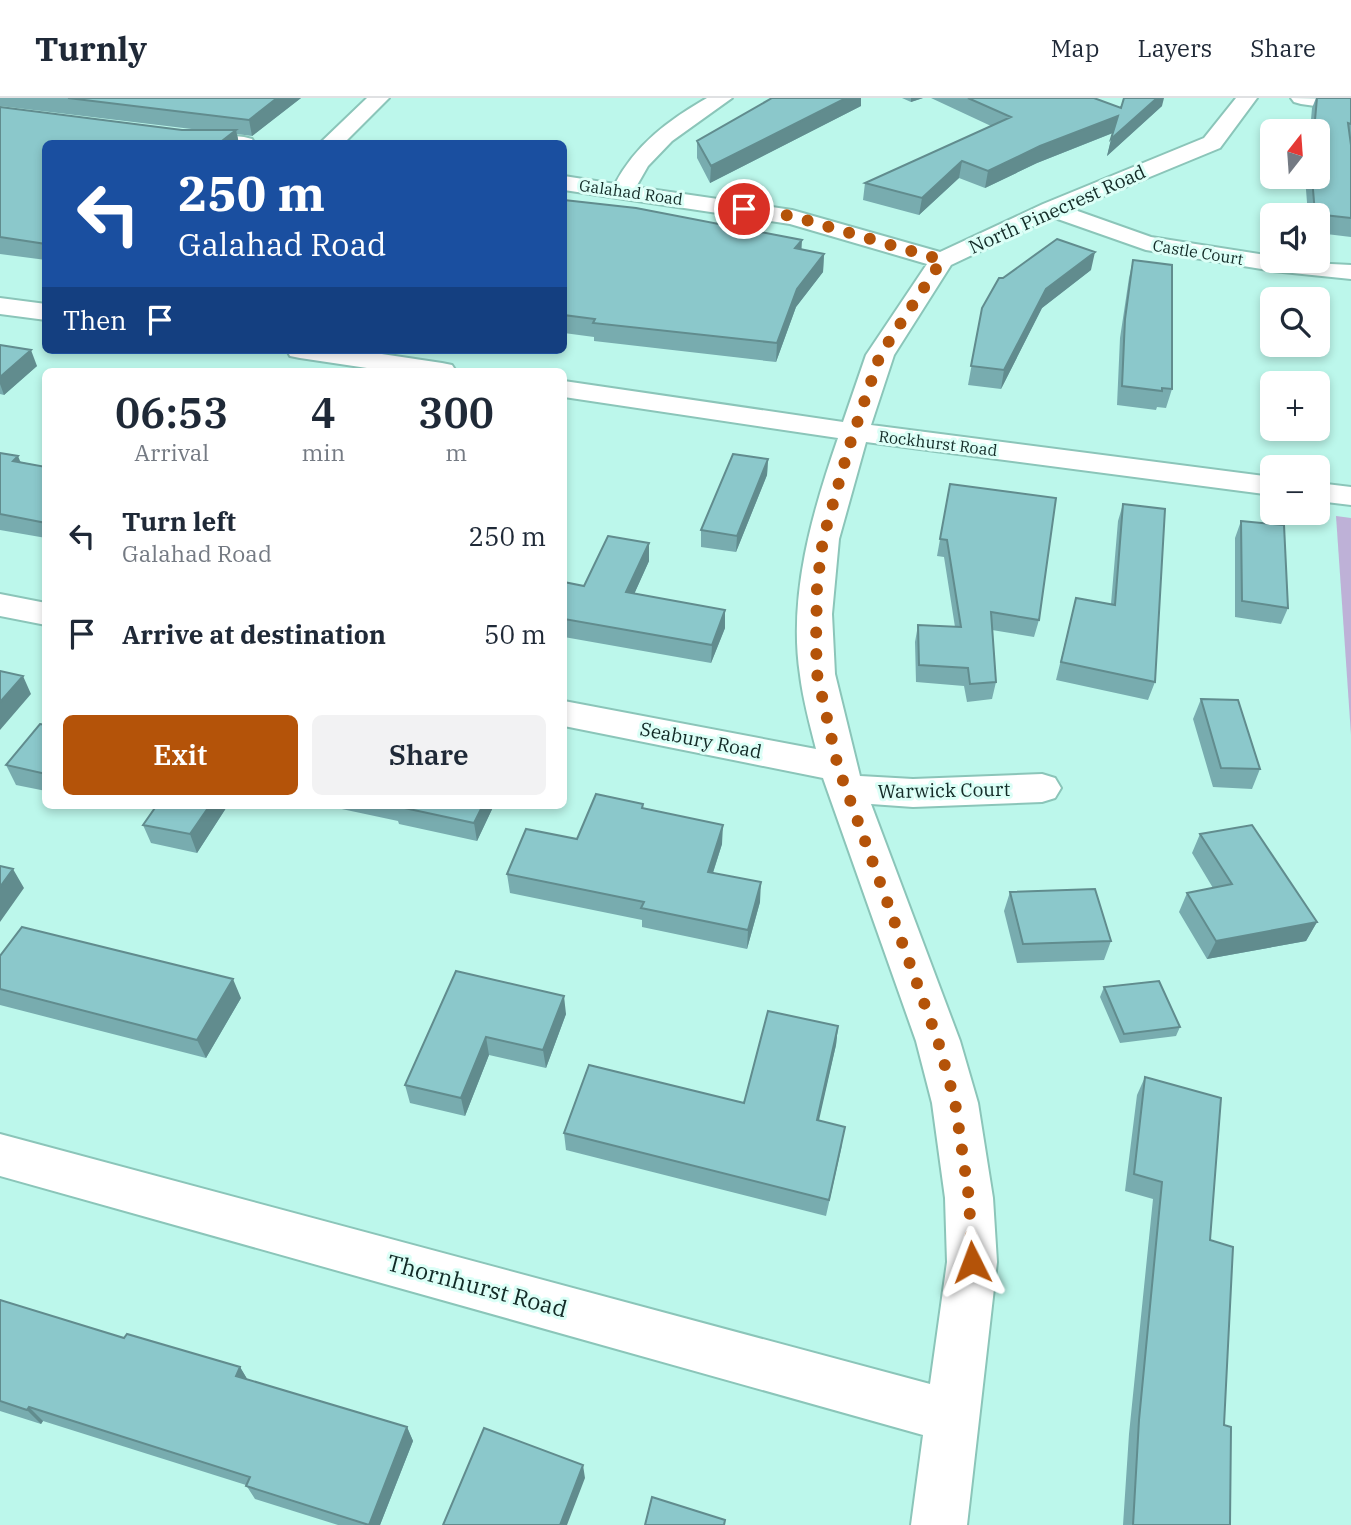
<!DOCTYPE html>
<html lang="en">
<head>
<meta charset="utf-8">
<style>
	body { margin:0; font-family:"IBM Plex Serif",serif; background:#f2f2f3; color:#1f2937; height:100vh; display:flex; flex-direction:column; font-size:26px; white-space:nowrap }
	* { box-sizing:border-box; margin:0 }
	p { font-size:23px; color:#747a83 }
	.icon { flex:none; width:38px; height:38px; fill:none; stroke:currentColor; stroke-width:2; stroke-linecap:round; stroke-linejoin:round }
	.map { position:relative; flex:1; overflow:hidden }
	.drawer { position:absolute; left:42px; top:270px; width:525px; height:441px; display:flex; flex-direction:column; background:#fff; border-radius:10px; box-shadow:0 4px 10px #0003 }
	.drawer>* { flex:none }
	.banner { position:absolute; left:42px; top:42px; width:525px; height:214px; border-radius:10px; box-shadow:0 4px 10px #0003; background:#1a4fa0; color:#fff; overflow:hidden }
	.needle { width:46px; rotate:17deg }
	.tools { position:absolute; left:1260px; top:21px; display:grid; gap:14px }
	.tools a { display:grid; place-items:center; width:70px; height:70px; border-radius:10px; background:#fff; box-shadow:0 4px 10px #0003; font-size:35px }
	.pin { position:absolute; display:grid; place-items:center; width:60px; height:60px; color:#fff; margin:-30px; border:4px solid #fff; border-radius:50%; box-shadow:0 2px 7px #0007 }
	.me { position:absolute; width:77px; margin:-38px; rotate:357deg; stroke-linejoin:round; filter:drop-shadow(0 0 5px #0008) }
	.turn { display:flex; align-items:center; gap:24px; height:147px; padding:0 21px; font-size:32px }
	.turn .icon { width:91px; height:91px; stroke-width:2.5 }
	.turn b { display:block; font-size:49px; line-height:60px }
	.then { display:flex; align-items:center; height:66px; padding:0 21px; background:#0003; gap:14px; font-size:26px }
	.eta { display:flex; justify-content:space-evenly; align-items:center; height:119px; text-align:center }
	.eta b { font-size:42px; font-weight:600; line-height:49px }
	.primary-button { display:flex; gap:14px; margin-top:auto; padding:14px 21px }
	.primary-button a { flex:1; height:80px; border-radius:10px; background:#b45309; color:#fff; font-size:28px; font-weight:600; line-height:80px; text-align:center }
	.primary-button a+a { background:#f2f2f3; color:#1f2937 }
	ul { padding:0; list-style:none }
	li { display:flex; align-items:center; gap:21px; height:98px; padding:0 21px }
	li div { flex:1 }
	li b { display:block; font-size:26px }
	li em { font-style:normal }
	header { display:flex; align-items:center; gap:42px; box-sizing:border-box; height:98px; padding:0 35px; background:#fff; border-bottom:2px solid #e0e1e3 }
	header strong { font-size:33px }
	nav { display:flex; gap:38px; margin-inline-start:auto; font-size:24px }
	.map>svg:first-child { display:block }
	.green { fill:#beb1d7 }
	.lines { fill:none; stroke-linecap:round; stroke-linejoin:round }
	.minor-casing { stroke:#8bc5b9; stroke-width:4 }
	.minor { fill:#fff; fill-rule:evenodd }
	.wall { fill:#78acaf }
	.shaded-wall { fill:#618c8e }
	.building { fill:#8bc8cb; stroke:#618c8e; stroke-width:2 }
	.route { stroke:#b45309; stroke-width:12; stroke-dasharray:0 21.6 }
	.labels { text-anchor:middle; stroke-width:6; stroke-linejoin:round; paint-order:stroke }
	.far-street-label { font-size:16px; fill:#122a26; stroke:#dcfff7 }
	.street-label { font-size:19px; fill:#122a26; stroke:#dcfff7 }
	.near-street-label { font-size:23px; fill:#122a26; stroke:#dcfff7 }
</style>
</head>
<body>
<header>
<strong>Turnly</strong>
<nav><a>Map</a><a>Layers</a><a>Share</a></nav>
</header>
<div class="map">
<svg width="1351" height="1427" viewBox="0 0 1351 1427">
	<rect width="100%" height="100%" fill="#bcf7eb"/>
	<!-- green -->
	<path class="green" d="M1336,418L1351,420V637Z"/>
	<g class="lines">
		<defs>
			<path id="minor" d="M367,0H389L343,46H319Z
				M707,0H732L672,43L648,68L636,89L792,112L940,154L1043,106L1204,40L1236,0H1257L1220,50L1072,111L1151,139L1272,158V163L1351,167V181L1273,173L1146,152L1052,119L951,167L894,257L871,327L1272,379V397L866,344L839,441L832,516L835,576L860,678L913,681L1042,676L1055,680L1061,690L1055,700L1042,704L913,709L871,706L960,943L978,1005L993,1100L997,1164L967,1427H911L923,1337L0,1078V1036L930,1286L947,1164L945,1100L932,1005L916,943L823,680L564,628V603L816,651C810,627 803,602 800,577C788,498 812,415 838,340L564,299V283L843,324L866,257L927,166L790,126L564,92V78L615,86C635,47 670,21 707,0Z
				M1291,0L1351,1V13L1301,6L1294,4Z
				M186,33L244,39L252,41L255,46L178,44L175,39L178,34Z
				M0,200L46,206V222L0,216Z
				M287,252H355L442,265L452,267L456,273H387L300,260L290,258Z
				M1318,385L1351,389V407L1318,403Z
				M0,496L46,505V527L0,518Z"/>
		</defs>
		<!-- minor casing -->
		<use href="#minor" class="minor-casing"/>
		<!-- minor -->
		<use href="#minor" class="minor"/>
	</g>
	<!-- wall -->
	<path class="wall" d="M0,0H301L252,38L237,36L239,46H46V162L0,156V9L182,32H200L0,8Z
		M902,0H923L911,4Z
		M931,0H1094L1121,10L1162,8L1107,58L1113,35L1037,65L985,90L959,80L919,117L863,102L865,85L991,28Z
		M1316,0H1351V139L1318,135V117H1308L1305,79H1318V33H1310L1312,10Z
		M861,8L710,85L697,60V43Z
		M564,102L824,156L823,174L796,209L776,264L594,243V239L564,235Z
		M1133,162L1172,291L1166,310L1157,309L1156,312L1117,307L1120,240L1129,180Z
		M1091,172L1042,210L1001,291L968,287L982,210Z
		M0,247L37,268L4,297L0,296Z
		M0,355L21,364L46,369V440L0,432Z
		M768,361L767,377L736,454L701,449V432Z
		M950,386L1039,522L1034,539L992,532L996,584L992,601L967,604L964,588L916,584L915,544L918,527L955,529L944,459L937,458Z
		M1123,406L1155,584L1148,602L1056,582L1076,500L1111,506L1118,423Z
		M1241,423L1288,510L1281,526L1235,519V440Z
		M649,445V463L634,496L725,512V530L711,565L564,539V484L584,488Z
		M1201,601L1260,671L1252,691L1213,689L1193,621Z
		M46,627V693L16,687L6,667Z
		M228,707L197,755L151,745L143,727Z
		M323,707H494L477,743L399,726L398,723Z
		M643,710L722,746L713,775L760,804L747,851L642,829V822L510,795L507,776Z
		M1200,736L1317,824L1306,843L1207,861L1179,814L1187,795L1213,790L1192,755Z
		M1010,794L1111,843L1104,862L1017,865L1004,813Z
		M0,858L241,900L206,960L0,907Z
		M456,873L566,916L546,970L489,957L465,1018L410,1005L405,987Z
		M1104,889L1180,929L1176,938L1120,945L1100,899Z
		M838,928L836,947L818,1023L842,1047L826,1118L566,1052L564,1035L744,1005Z
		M1145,979L1210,1142L1224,1327L1230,1427H1123L1129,1336L1153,1101L1125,1093L1137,997Z
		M0,1202L124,1240L240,1269L247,1281L407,1329L413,1343L380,1427H338L255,1401L246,1387L43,1323L41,1326L0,1313Z"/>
	<!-- shaded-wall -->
	<path class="shaded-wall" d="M277,0H301L252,38L249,22Z
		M846,0H861V8L710,85L711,68Z
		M911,0H923L911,4Z
		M1157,0H1164L1162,8L1107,58L1111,41Z
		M1118,18L1115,34L1037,65L985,90L988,73L1040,48Z
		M236,32L239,46H218Z
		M962,63L959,80L919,117L922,100Z
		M802,142L801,160L795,150Z
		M1095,154L1091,172L1042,210L1001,291L1004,272L1046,191Z
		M824,156L823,174L796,209L776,264L777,245L797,191Z
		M31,252L37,268L4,297L0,286V279Z
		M18,358L25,375L13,363Z
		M768,361L767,377L736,454L737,438Z
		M649,445V463L627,512L626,494Z
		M725,512V530L711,565L712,547Z
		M23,578L31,596L0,632V604Z
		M210,707H228L197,755L190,736Z
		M483,707H494L477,743L474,725Z
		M723,727L722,746L707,793L708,774Z
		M13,771L24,790L0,824V789Z
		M761,784L760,804L747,851L748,832Z
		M1317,824L1306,843L1207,861L1216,843Z
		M233,881L241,900L206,960L197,942Z
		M564,898L566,916L546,970L543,952Z
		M838,928L836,947L815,1040L817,1022Z
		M486,939L489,957L465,1018L461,1000Z
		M240,1269L249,1284L236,1278Z
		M29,1309L43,1323L41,1326L27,1312Z
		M407,1329L413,1343L380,1427H369Z
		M583,1367L585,1380L567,1427H560Z"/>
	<!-- building -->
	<path class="building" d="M68,0H277L249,22Z
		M772,0H846L711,68L697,43Z
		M968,0H1094L1121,10L1124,0H1157L1111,41L1118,18L1040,48L988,73L962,63L922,100L865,85L1011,19Z
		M1317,0H1351V26L1348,25L1351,47V120L1315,116L1312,79H1318V33H1314Z
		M0,9L182,32H236L218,46H46V146L0,139Z
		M564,102L636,110L802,142L795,150L824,156L797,191L777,245L593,225L595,221L564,217Z
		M1057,141L1095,154L1046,191L1004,272L971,268L982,210L999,180H1003Z
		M1133,162L1172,167V291L1162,290V293L1122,288L1125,221Z
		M0,247L31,252L0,279Z
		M0,355L18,358L13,363L46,369V425L0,416Z
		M733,356L768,361L737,438L701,432Z
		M950,386L1056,400L1039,522L991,514L996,584L970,586L968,570L919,567L918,527L961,529L947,442L940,441Z
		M1123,406L1165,411L1155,584L1061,564L1076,500L1115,507Z
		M1241,423L1284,427L1288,510L1242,503Z
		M608,438L649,445L626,494L725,512L712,547L564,521V484L584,488Z
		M0,573L23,578L0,604Z
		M1201,601L1238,602L1260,671L1221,670Z
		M40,626L46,627V676L6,667Z
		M596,696L643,706L642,710L723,727L708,774L761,784L748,832L641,810L644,804L507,776L526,731L577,741Z
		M157,707H210L190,736L143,727Z
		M395,707H483L474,725L395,708Z
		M1252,727L1317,824L1216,843L1187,795L1232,786L1200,736Z
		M0,768L13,771L0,789Z
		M1095,791L1111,843L1023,846L1010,794Z
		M22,829L233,881L197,942L0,891V858Z
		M456,873L564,898L543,952L486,939L461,1000L405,987Z
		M1159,883L1180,929L1124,936L1104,889Z
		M768,913L838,928L817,1022L845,1029L829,1102L564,1035L589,967L744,1005Z
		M1145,979L1221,1000L1210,1142L1233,1149L1224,1327L1231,1329L1230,1427H1133L1139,1322L1162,1084L1134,1076Z
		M0,1202L124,1240L127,1236L240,1269L236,1278L407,1329L369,1427L246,1388L250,1379L29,1309L27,1312L0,1303Z
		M484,1330L583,1367L560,1427H443Z
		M652,1399L725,1422L724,1427H645Z"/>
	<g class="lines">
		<!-- route -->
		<path class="route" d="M744,111L792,118L942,162L880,257L849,349L823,441L817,488L816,545L817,576L838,669L938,943L955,1004L969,1100L972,1164"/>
	</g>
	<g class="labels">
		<!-- far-street labels -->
		<g class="far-street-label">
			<text transform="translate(631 94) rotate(8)" y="6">Galahad Road</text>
			<text transform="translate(1198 154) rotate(9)" y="6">Castle Court</text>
			<text transform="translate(938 345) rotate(7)" y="6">Rockhurst Road</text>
		</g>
		<!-- street labels -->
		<g class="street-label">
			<text transform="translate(1057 111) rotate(-24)" y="7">North Pinecrest Road</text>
			<text transform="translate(701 642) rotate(11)" y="7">Seabury Road</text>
			<text transform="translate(944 692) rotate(-1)" y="7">Warwick Court</text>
		</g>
		<!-- near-street labels -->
		<g class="near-street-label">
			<text transform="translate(477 1188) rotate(15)" y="8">Thornhurst Road</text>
		</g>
	</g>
</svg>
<div class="tools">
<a><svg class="needle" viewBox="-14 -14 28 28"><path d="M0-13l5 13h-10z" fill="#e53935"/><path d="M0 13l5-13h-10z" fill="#747a83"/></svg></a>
<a><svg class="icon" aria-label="sound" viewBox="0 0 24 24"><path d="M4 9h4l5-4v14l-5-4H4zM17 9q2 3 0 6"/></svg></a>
<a><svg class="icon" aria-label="search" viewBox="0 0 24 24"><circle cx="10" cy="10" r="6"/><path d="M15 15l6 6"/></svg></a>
<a>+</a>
<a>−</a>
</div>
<div class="pin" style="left:744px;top:111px;background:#d93025"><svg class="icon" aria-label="arrive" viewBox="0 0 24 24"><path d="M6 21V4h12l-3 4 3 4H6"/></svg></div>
<svg class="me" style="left:972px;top:1164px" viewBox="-20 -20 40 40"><path d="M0-17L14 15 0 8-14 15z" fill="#b45309" stroke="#fff" stroke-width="4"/></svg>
<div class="banner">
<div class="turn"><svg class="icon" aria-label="left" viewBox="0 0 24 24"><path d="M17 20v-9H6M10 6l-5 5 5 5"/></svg><div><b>250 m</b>Galahad Road</div></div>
<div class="then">Then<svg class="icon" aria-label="arrive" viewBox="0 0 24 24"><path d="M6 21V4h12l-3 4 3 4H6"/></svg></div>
</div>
<section class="drawer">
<div class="eta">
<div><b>06:53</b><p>Arrival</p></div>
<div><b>4</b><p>min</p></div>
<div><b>300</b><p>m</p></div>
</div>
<ul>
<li><svg class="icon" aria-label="left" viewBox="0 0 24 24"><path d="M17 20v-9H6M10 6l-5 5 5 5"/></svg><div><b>Turn left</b><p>Galahad Road</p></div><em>250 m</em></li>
<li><svg class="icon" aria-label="arrive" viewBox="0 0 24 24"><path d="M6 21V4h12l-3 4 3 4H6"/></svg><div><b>Arrive at destination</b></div><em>50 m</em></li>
</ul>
<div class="primary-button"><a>Exit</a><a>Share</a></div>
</section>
</div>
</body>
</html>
